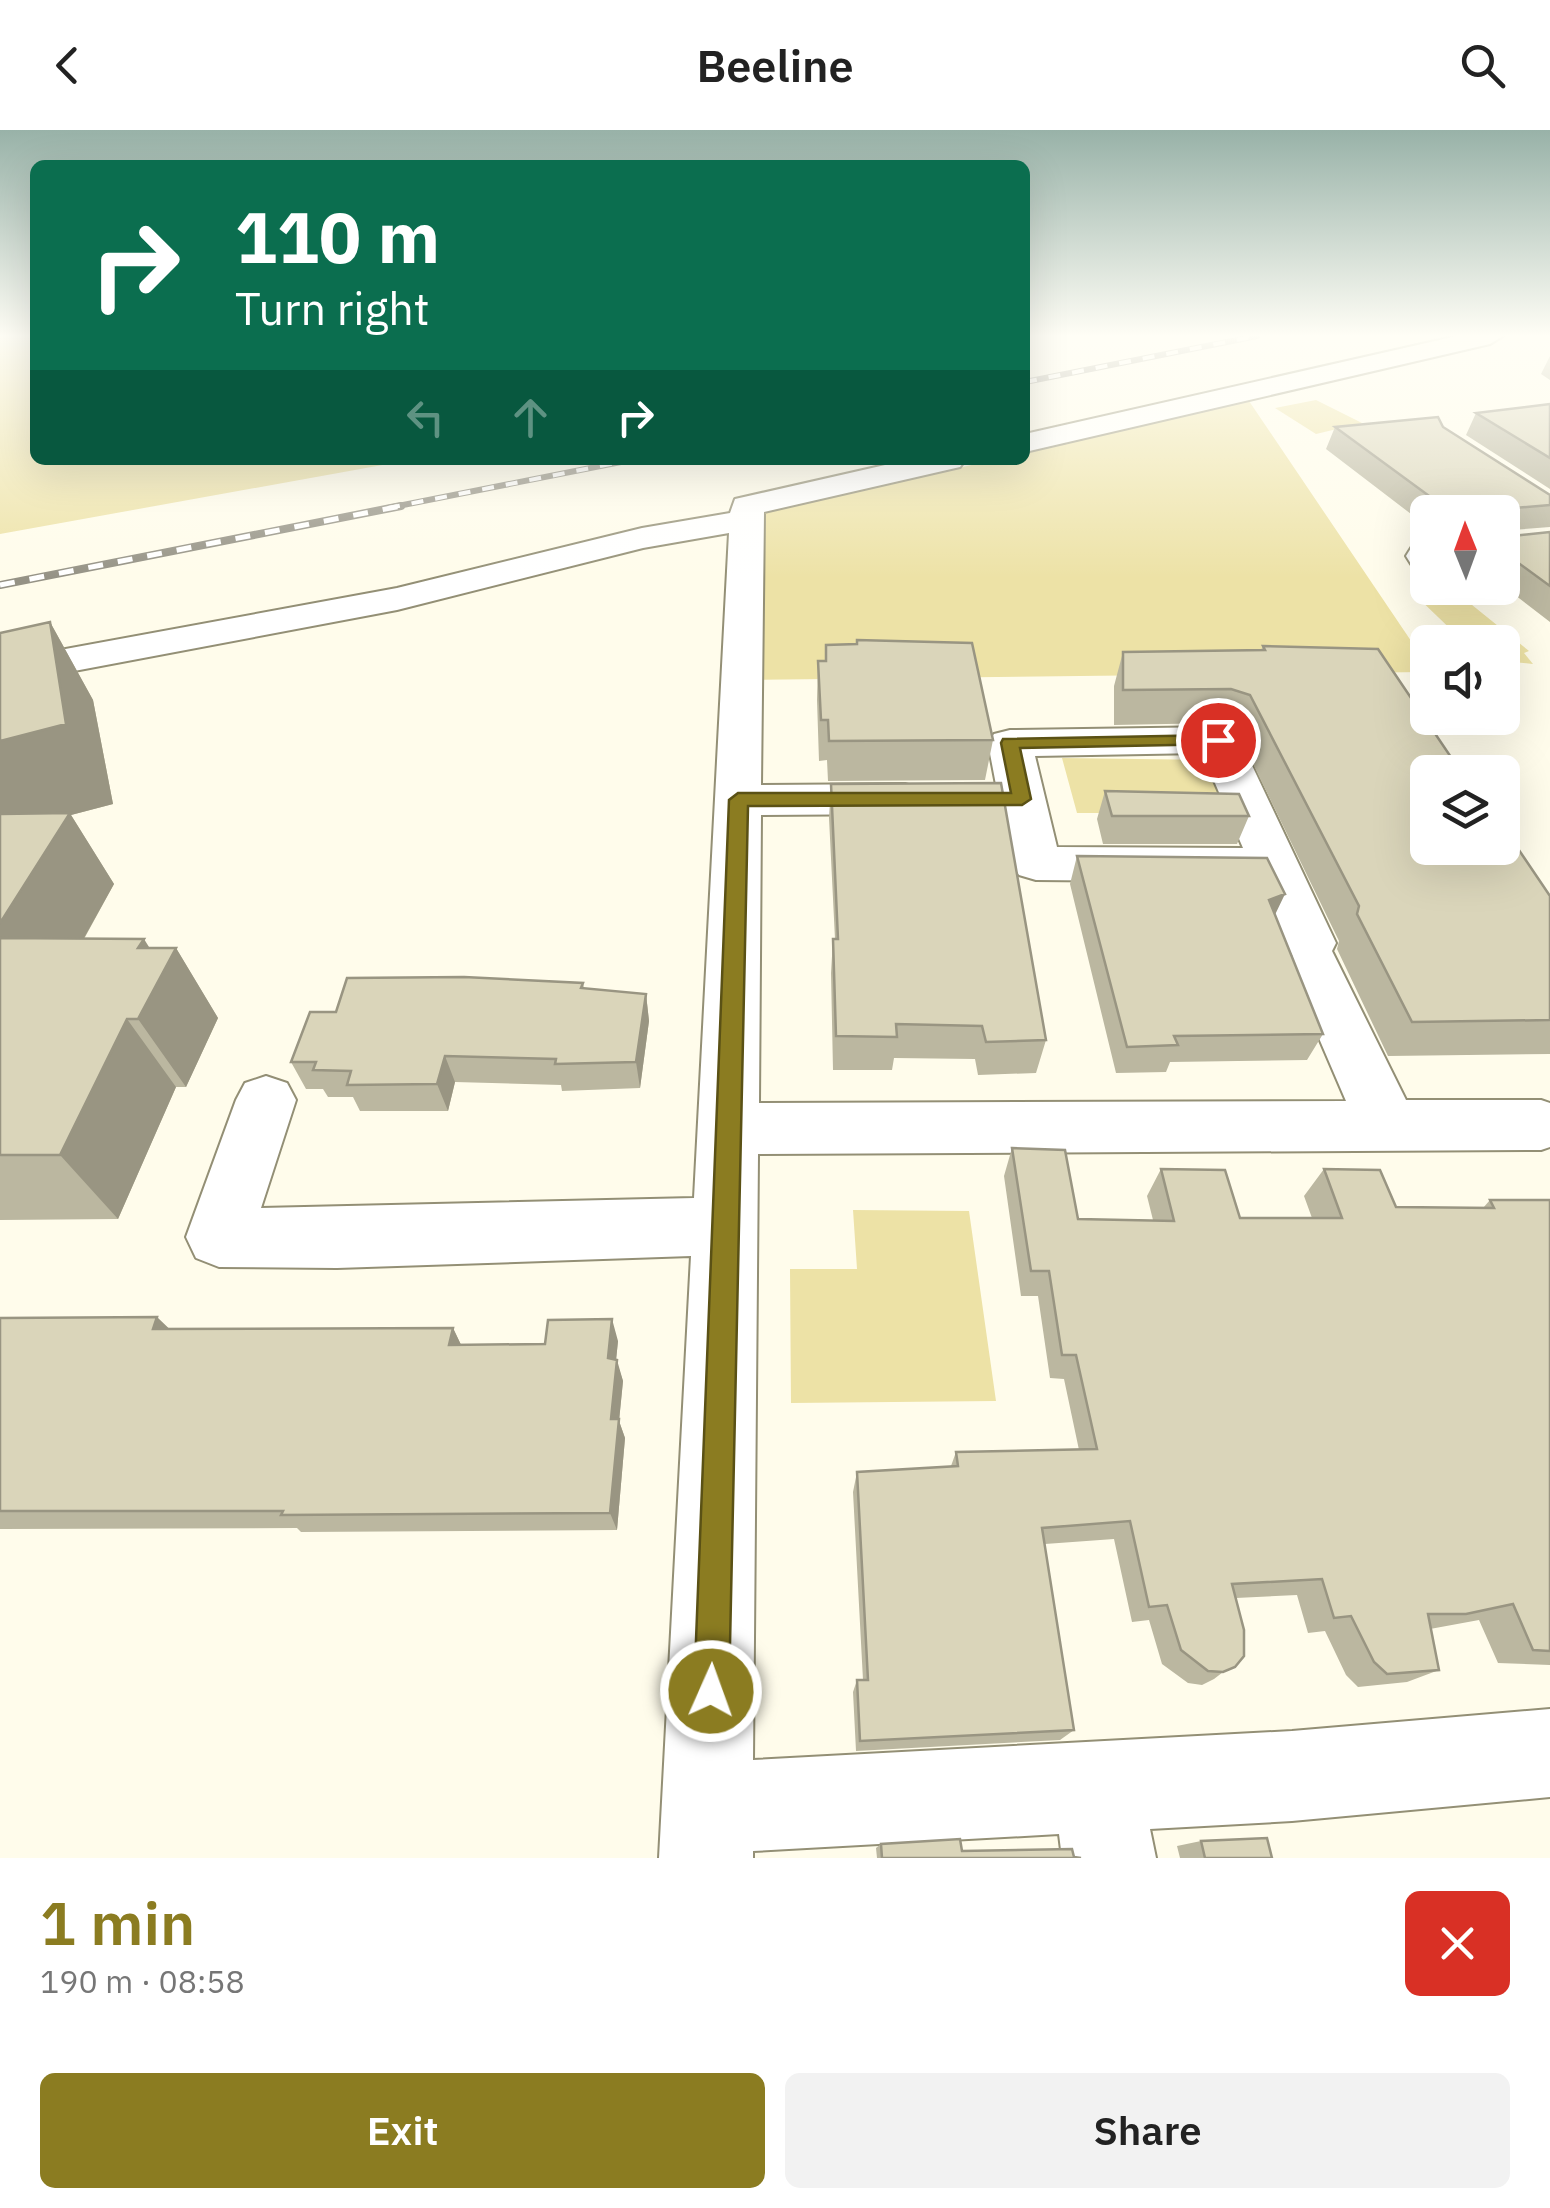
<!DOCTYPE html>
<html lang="en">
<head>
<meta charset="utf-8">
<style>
	body { margin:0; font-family:"IBM Plex Sans",sans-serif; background:#f2f2f2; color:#222; height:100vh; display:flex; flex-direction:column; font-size:38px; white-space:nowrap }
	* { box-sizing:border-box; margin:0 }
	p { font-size:32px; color:#767676 }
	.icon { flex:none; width:55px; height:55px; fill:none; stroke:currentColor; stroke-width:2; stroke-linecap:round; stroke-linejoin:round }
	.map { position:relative; height:1728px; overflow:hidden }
	.details { display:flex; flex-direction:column; background:#fff; flex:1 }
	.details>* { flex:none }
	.hud { position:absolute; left:30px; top:30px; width:1000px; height:305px; border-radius:15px; box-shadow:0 10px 40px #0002; background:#0b6e4f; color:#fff; overflow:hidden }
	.needle { width:65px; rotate:359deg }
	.controls { position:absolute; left:1410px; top:365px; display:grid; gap:20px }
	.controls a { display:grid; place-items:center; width:110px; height:110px; border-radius:15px; background:#fff; box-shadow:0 10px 40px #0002; font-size:50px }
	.pin { position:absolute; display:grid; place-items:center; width:85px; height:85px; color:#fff; margin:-42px; border:5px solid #fff; border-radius:50%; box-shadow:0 2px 10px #0007 }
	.me { position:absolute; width:110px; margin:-55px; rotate:2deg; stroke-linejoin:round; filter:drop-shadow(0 0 8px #0008) }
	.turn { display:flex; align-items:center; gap:35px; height:210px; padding:0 40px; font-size:45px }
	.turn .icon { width:130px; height:130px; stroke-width:2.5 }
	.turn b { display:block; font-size:70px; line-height:85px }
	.lanes { display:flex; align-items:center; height:95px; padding:0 40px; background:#0003; justify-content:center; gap:50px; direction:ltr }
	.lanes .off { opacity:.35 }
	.round { display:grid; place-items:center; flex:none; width:105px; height:105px; border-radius:15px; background:#f2f2f2 }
	.summary { display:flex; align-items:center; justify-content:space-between; height:170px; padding:0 40px }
	h1 { font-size:60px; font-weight:600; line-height:75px; color:#8b7c21 }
	.primary-button { display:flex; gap:20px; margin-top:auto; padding:20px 40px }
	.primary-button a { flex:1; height:115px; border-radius:15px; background:#8b7c21; color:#fff; font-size:40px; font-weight:600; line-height:115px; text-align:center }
	.primary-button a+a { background:#f2f2f2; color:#222 }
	header { display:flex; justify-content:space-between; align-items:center; height:130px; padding:0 40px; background:#fff; font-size:45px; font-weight:600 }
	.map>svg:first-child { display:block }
	.green { fill:#ede2a6 }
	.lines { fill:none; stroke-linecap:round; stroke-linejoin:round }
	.minor-casing { stroke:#938f75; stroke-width:4 }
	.minor { fill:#fff; fill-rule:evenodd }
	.rail-far1-casing { stroke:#959285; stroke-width:6 }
	.rail-casing { stroke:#959285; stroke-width:8 }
	.rail-far1 { stroke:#fff; stroke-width:4; stroke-dasharray:12; stroke-linecap:butt }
	.rail { stroke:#fff; stroke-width:5; stroke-dasharray:15; stroke-linecap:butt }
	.wall { fill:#bbb7a0 }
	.shaded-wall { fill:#999582 }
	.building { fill:#dad5ba; stroke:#999582; stroke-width:2.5 }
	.route { fill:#8b7c21; stroke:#5a5115; stroke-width:2.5 }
</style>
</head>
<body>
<header><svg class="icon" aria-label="back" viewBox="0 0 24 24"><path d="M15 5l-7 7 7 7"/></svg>Beeline<svg class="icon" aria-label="search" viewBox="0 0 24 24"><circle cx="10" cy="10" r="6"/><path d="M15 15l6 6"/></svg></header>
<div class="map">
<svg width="1550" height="1728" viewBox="0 0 1550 1728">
	<rect width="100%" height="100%" fill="#fffceb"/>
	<!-- green -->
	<path class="green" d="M0,206H35V330H410L0,404Z
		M1316,270L1362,293L1316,304L1275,278Z
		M1249,271L1428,536L1427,542L745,550L760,384L993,330H1025V323Z
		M1419,448H1427L1428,458H1451L1529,521L1524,523L1533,534L1503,531L1502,512H1464L1412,462L1427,460Z
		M1062,628L1215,630L1237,683H1077Z
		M853,1080L969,1081L996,1271L791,1273L790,1139H857Z"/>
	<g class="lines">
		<defs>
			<path id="minor" d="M1457,206H1503L1490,214L1025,322V304Z
				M907,330H965L960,337L764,382L761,655L905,654L921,659L928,669L921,679L905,684L761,685L759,973L1346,971L1288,836L1293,827L1257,752L1036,750L1019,745L1011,733L988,613L994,604L1010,600L1218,597L1233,601L1240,610L1336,813L1332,821L1406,970H1541L1550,973V1017L1541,1020L758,1024L753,1630L1292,1601L1550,1579V1667L1292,1691L1150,1699L1156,1728H1062L1059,1704L753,1721V1728H659L691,1126L337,1138L219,1137L196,1128L186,1107L236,970L245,953L266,946L287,953L296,970L261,1078L694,1068L729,403L643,418L397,480L0,555V531L397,458L642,398L730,383L735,369ZM1202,623L1243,718L1057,717L1035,626Z
				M1428,414V436L1411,434L1406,426L1411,418Z"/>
		</defs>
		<!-- minor casing -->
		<use href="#minor" class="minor-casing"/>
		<!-- minor -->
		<use href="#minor" class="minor"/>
		<defs>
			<path id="rail-far1" d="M1025,252L1257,206
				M388,378L631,330"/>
			<path id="rail" d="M0,455L401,376"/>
		</defs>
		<!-- rail-far1 casing -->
		<use href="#rail-far1" class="rail-far1-casing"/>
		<!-- rail casing -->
		<use href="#rail" class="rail-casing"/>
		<!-- rail-far1 -->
		<use href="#rail-far1" class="rail-far1"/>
		<!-- rail -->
		<use href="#rail" class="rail"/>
	</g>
	<!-- wall -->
	<path class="wall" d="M1550,226V250L1541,244Z
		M1550,274V359L1466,305L1476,283Z
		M1335,297H1443L1550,375V397L1512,400V406L1550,402V492L1502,455V382H1428V397L1326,319Z
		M50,492L93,570L113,674L71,685L114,754L84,809L149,818H176L218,888L186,957H176L118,1089L0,1090V503Z
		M826,515L993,610L985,650L828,651L827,630L819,631L817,570L818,531H825Z
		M1263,516L1461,642L1550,766V924L1388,926L1337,819L1339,811L1236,599L1218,593L1114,595V556L1123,522L1261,520Z
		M831,654L1046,910L1036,943L978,945L975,929L894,928L892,940H833L831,843L833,809H835L829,688Z
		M1105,661L1249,686L1237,714H1103L1097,689Z
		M1077,726L1275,785L1323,904L1307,930L1170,932L1166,942L1116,943L1070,754Z
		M583,853L584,858L646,864L649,891L640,958L562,961L561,955L455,952L448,981H360L353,967H328L323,959H306L291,932L336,882Z
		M1012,1018L1078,1089L1153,1090L1147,1066L1161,1039L1240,1088H1312L1304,1066L1324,1039L1396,1077L1483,1078L1490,1070H1550V1535L1498,1533L1479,1490L1430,1499L1439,1540L1407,1552L1358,1557L1346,1545L1325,1501L1308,1503L1297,1465L1236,1468L1244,1526L1214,1549L1202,1555L1188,1553L1162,1534L1149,1490L1132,1492L1114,1409L1045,1414L1074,1600L1060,1610L856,1621L853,1562L857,1550H863L853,1362L857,1342L951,1336L956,1322L1079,1320L1064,1249L1050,1248L1038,1166H1021L1004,1046Z
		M0,1188L170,1199L453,1198L461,1215L618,1211L616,1230L623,1251L619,1291L625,1308L617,1400L301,1402L297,1398L0,1399Z
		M1201,1711L1272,1728H1180L1177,1716Z
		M881,1714L962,1721L1081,1728H877L876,1718Z"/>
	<!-- shaded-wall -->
	<path class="shaded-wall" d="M50,492L93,570L113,674L71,685L114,754L45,878L0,821V611Z
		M1285,764L1272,791L1269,770Z
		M144,809L164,841L176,818L218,888L186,957L138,889V818Z
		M646,864L649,891L640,958L636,932Z
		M127,889L176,957L118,1089L60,1025Z
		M445,926L455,952L448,981L437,954Z
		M157,1187L180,1209L153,1199Z
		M612,1189L618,1211L614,1250L608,1228Z
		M453,1198L464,1221L449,1215Z
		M617,1230L623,1251L619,1291L625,1308L617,1400L610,1383L611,1289Z"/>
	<!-- building -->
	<path class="building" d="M1550,274V328L1476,283Z
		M1438,287L1443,297L1550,365V375L1514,378L1510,381L1512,406L1550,402V456L1502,421V382H1451L1335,297Z
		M50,492L66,594L0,611V503Z
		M857,510L972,513L993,610L829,611L828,590H821L818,531H826V515L857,514Z
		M1263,516L1378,519L1461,642H1428V718H1502V695L1550,766V890L1412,892L1357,784L1359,776L1250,565L1231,559L1123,560V522L1265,520Z
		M1001,653L1046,910L986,912L982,896L896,894L897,907L836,906L833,809H838L831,654Z
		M1105,661L1239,664L1249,686H1112Z
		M70,683L0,793V684Z
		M1077,726L1267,728L1285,764L1269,770L1323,904L1174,906L1178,915L1127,917Z
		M0,808L144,809L138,818H176L138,889H127L60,1025H0Z
		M464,847L583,853L581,858L646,864L636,932L555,934L556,929L445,926L437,954L347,955L351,941L313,940L316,932H291L310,882H336L347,848Z
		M1012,1018L1065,1020L1078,1089L1174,1091L1161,1039L1225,1040L1240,1088H1342L1324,1039L1380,1040L1396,1077L1494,1078L1490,1070H1550V1521L1533,1520L1513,1474L1466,1484H1428L1439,1540L1387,1544L1374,1532L1351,1486L1334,1488L1322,1449L1232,1454L1244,1500V1526L1235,1537L1223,1542L1208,1541L1181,1520L1167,1475L1149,1477L1130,1391L1042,1398L1074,1600L860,1611L857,1550H868L857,1342L958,1336L956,1322L1097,1319L1076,1225H1062L1049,1141H1031Z
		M157,1187L153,1199L453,1198L449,1215L545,1214L548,1190L612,1189L608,1228L617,1230L611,1289H619L610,1383L281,1385L283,1381H0V1188Z
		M1267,1708L1272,1728H1205L1201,1711Z
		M960,1709L962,1721L1072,1719L1074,1727L1081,1728H882L881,1714Z"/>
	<!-- sky -->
	<linearGradient id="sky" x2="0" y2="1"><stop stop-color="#98b2a8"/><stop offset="0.46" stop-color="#fffef6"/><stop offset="1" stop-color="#fffef6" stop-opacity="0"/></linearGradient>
	<rect width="1550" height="448" fill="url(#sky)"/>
	<!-- route -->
	<path class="route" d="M1218,605L1224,606V614L1020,618L1031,669L1022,675L748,676L729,1561L724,1574L711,1579L699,1574L694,1561L729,670L738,663H1011L1001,613L1003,609Z"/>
</svg>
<div class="controls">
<a><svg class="needle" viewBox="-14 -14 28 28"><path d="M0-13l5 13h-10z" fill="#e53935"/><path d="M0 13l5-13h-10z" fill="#767676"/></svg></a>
<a><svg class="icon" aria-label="sound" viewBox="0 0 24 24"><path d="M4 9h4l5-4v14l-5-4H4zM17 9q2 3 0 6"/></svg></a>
<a><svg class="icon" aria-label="layers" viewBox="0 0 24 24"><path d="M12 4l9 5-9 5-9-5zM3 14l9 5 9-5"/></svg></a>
</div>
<div class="pin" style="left:1218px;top:610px;background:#d93025"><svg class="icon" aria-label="arrive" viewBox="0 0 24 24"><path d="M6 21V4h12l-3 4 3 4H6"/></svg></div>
<svg class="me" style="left:711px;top:1561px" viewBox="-20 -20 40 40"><circle r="17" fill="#8b7c21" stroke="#fff" stroke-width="3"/><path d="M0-11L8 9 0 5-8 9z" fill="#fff"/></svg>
<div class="hud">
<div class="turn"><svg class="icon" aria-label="right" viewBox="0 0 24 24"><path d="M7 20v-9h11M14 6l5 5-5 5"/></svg><div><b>110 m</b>Turn right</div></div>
<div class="lanes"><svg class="icon off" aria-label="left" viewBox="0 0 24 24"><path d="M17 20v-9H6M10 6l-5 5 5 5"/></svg><svg class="icon off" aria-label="ahead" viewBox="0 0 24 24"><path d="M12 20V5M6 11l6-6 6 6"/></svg><svg class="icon" aria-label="right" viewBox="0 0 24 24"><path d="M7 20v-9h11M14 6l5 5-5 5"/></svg></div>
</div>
</div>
<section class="details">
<div class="summary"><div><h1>1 min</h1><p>190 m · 08:58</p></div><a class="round" style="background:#d93025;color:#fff"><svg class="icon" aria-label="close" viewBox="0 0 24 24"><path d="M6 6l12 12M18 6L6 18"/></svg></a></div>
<div class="primary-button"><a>Exit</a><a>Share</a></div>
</section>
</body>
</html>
